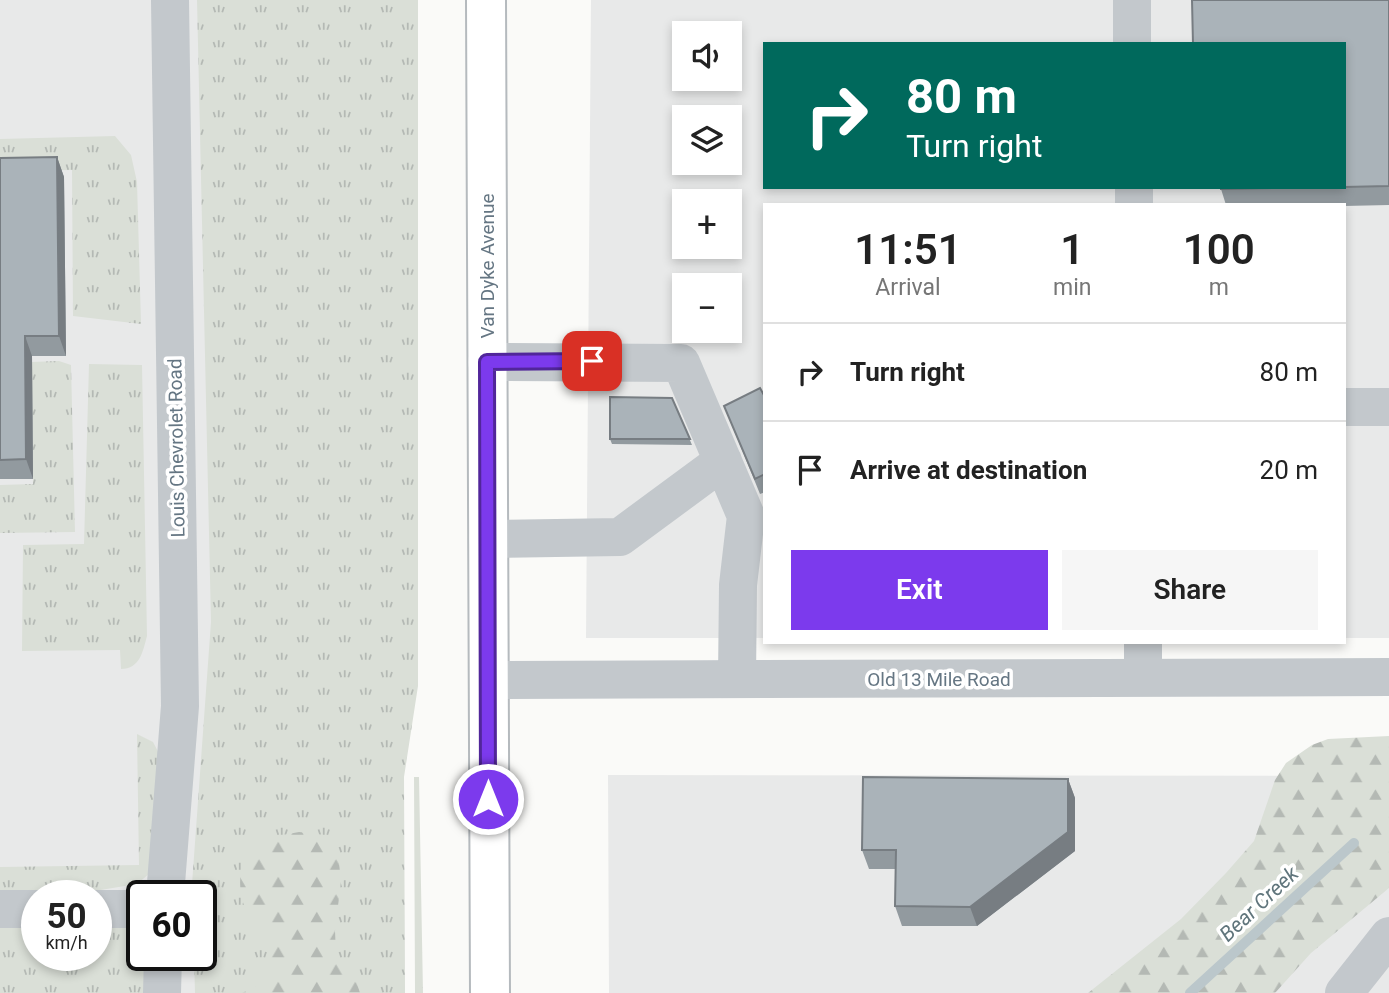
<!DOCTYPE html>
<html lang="en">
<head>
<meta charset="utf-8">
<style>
	body { margin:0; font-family:Roboto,sans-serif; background:#f6f6f6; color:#222; height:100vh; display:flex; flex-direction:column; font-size:26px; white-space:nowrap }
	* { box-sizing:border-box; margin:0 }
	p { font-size:23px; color:#767676 }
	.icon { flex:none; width:38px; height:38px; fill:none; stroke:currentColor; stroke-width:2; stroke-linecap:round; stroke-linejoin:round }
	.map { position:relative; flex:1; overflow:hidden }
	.panel { position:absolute; left:763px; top:203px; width:583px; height:441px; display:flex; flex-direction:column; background:#fff; border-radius:0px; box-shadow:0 4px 10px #0003 }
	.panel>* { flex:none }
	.guide { position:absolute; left:763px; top:42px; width:583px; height:147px; border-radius:0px; box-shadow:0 4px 10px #0003; background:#00695c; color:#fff; overflow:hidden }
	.fabs { position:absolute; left:672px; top:21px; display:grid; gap:14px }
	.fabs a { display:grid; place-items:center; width:70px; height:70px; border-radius:0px; background:#fff; box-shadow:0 4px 10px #0003; font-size:35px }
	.speed { position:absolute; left:21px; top:880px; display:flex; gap:14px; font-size:35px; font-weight:700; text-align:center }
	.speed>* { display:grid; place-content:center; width:91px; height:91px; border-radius:50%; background:#fff; box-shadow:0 4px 10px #0003; line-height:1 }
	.speed small { font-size:18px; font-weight:400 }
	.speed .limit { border:4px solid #111; border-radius:10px; background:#fff; color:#111 }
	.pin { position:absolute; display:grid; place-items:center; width:60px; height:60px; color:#fff; margin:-30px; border-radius:14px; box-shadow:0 4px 10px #0006 }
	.me { position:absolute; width:77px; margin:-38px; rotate:0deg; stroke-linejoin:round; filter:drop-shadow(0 0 5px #0008) }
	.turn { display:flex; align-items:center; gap:24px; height:147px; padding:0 28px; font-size:32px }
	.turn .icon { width:91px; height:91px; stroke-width:2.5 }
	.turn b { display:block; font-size:49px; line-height:60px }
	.eta { display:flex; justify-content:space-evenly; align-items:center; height:119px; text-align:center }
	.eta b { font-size:42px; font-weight:600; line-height:49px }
	.primary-button { display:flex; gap:14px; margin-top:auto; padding:14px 28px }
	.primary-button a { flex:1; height:80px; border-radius:0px; background:#7c3aed; color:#fff; font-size:28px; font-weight:600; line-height:80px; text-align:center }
	.primary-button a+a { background:#f6f6f6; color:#222 }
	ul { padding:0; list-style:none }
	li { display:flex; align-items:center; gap:21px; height:98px; padding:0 28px; border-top:2px solid #e0e0e0 }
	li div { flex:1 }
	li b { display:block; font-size:26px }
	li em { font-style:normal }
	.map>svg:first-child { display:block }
	.built { fill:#e8e9e9; fill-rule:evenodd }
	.grass { fill:url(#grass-tufts) }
	.forest { fill:url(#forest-firs) }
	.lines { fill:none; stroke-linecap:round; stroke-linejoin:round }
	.stream { stroke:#bbc7cb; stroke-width:10 }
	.major-casing { stroke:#b5babe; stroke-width:42 }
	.minor { stroke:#c3c8cc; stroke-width:38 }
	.major { stroke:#fff; stroke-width:38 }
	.wall { fill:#929a9f }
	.shaded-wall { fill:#777d82 }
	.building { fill:#aab3b9; stroke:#777d82; stroke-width:2 }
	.route-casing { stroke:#51269a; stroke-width:18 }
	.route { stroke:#7c3aed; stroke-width:12 }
	.labels { text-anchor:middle; stroke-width:7; stroke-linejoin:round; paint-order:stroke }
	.street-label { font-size:19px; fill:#657683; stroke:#fff }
	.water-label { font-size:21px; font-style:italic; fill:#60757c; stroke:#fff }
</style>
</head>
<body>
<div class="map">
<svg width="1389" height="993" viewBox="0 0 1389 993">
	<defs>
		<pattern id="grass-tufts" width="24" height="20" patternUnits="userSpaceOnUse" patternTransform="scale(1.75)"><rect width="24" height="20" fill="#dadfd7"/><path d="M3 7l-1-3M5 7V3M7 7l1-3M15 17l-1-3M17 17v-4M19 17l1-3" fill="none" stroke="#b4b9b4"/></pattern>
		<pattern id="forest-firs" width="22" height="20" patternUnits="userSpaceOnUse" patternTransform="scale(1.75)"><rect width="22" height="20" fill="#dadfd7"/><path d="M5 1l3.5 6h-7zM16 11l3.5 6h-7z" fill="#b4b9b4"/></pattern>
	</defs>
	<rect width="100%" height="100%" fill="#fafaf8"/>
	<!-- built -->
	<path class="built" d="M0,0H395L405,993H0ZM37,896H96V956H37ZM142,896H201V956H142Z
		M591,0H1389V638H1344V205H765V638H586ZM684,33H730V79H684ZM765,44H1344V187H765ZM684,117H730V163H684ZM684,201H730V247H684ZM684,285H730V331H684Z
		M608,775L1389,776V993H609Z"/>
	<!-- grass -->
	<path class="grass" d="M197,0H418V686L404,777L405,993H195L194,956H201V896H193L192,884L211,622Z
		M115,136L131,155L137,182L141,324L73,316L72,170L0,171V139Z
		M59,361L71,365L75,532L0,533V485L33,484L31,362Z
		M89,364L142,365L147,636C143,651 140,669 121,669L120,650L22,651L23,545L84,544Z
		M137,734L153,742L164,763L156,868L137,884L64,896L0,898V867L139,865Z
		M414,777H419L423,993H415Z
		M96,926C109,926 135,921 141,937C143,942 142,950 142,956H147L145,993H0V928L37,927V956H96Z"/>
	<!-- forest -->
	<path class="forest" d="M1389,736V888L1311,953L1275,993H1088L1181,919L1226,873L1254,841L1275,780L1286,763L1312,745L1328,739Z
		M299,832L324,835L338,854L341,881L335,931L336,954L353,971L360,993H242L267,981C271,962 272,945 260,928C255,922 249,916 246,910C235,887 241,862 251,841Z"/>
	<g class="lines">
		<!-- stream -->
		<path class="stream" d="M1190,993L1354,843"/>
		<defs>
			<path id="major" d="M486,0L490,993"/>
		</defs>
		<!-- major casing -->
		<use href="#major" class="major-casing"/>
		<!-- minor -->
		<path class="minor" d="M1132,0V44
			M1134,187V205
			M487,362L681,363L746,516L738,585L737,679
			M1344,407H1389
			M488,539L620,537L723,461
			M1143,642V678
			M489,680L1389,677
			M165,896L180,706L170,0
			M0,909H37
			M96,909H142
			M162,993L163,956
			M1344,993L1389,936"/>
		<!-- major -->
		<use href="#major" class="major"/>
	</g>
	<!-- wall -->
	<path class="wall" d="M1389,0V205L1344,206V205H1226L1221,189L1344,187Z
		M57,157L64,177L66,356H32L33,479H0V158Z
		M765,397V492L760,494L724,406Z
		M672,398L692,445L612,444L610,439Z
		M1068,779L1075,798V851L977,926H902L895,906V869H869L862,850Z"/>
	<!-- shaded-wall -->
	<path class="shaded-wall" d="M57,157L64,177L66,356L59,336Z
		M25,336L32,356L33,479L26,459Z
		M1068,779L1075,798V851L977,926L970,907Z"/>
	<!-- building -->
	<path class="building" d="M1192,0H1389V186L1344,187V44H1193Z
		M57,157L59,336H25L26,459L0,460V158Z
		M1221,187H1320L1221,189Z
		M760,388L765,397V474L755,479L724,406Z
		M610,397L672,398L690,439H610Z
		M863,777L1068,779V832L970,907L895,906L896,850H862Z"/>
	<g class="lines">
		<defs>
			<path id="route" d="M488,799L487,362L592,361"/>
		</defs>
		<!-- route casing -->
		<use href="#route" class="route-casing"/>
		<!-- route -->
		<use href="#route" class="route"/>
	</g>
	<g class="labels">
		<!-- street labels -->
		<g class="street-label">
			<text transform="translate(487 266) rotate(-90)" y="7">Van Dyke Avenue</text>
			<text transform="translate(176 448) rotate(-91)" y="7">Louis Chevrolet Road</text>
			<text x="939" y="686">Old 13 Mile Road</text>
		</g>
		<!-- water labels -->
		<g class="water-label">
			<text transform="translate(1259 904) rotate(-43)" y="7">Bear Creek</text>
		</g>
	</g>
</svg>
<div class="fabs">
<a><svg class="icon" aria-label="sound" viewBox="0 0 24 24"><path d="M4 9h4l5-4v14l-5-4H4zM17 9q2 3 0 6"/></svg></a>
<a><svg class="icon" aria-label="layers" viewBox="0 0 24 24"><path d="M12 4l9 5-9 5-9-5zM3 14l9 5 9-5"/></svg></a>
<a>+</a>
<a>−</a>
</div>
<div class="speed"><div>50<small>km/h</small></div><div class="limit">60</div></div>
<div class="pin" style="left:592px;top:361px;background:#d93025"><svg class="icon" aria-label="arrive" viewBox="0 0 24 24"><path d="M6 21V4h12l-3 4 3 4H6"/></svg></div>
<svg class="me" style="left:488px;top:799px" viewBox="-20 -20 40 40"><circle r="17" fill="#7c3aed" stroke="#fff" stroke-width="3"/><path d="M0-11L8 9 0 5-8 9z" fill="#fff"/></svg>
<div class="guide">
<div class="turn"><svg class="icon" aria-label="right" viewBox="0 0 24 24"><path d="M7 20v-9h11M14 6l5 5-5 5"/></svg><div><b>80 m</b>Turn right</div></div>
</div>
<section class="panel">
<div class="eta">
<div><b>11:51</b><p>Arrival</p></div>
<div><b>1</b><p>min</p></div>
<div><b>100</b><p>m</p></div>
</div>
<ul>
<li><svg class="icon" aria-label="right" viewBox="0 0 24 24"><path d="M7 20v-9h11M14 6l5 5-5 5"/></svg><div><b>Turn right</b></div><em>80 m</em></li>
<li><svg class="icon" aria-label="arrive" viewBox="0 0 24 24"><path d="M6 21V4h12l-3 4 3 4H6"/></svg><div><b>Arrive at destination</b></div><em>20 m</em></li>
</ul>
<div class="primary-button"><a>Exit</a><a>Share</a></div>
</section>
</div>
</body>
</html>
